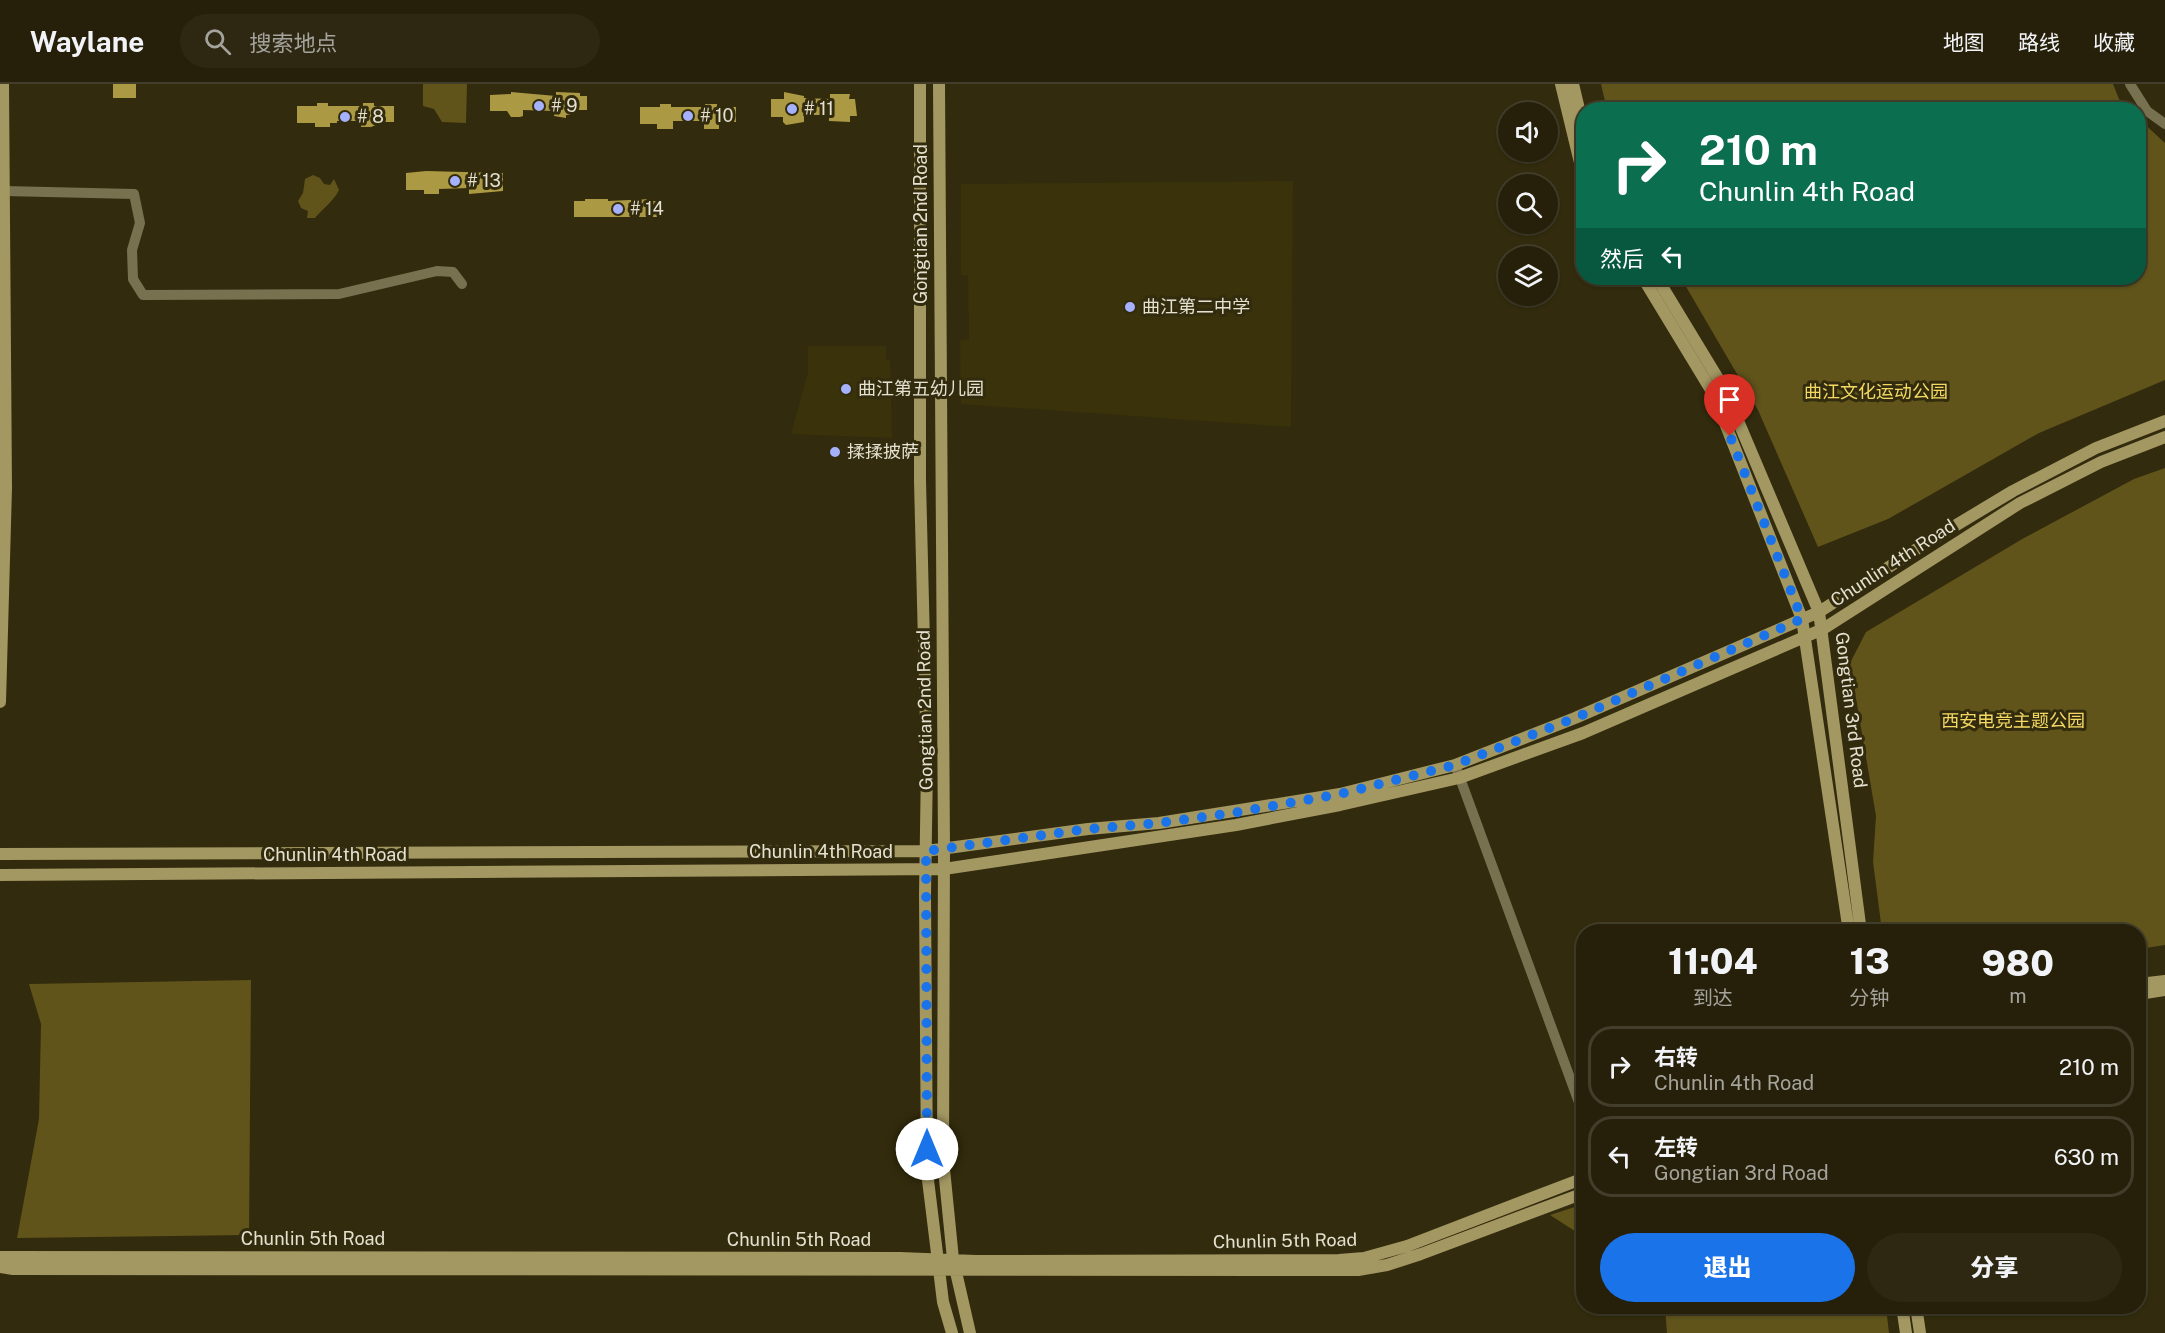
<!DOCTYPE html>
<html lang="zh">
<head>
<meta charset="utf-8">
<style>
	body { margin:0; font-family:"Public Sans","Noto Sans SC",sans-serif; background:#2e2813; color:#f1f3f6; height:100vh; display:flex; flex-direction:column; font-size:22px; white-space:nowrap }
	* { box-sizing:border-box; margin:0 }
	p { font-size:20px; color:#a4a39c }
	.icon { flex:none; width:33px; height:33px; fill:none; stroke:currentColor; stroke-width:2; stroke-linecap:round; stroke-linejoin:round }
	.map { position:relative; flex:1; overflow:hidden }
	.side { position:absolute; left:1576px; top:840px; width:570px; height:390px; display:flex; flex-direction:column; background:#26200a; border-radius:24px; box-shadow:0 2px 4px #0004,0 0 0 2px #423e2b }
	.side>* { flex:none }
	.top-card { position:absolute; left:1576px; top:18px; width:570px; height:183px; border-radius:24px; box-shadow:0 2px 4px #0004,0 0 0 2px #423e2b; background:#0b6e4f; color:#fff; overflow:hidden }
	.buttons { position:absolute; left:1498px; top:18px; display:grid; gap:12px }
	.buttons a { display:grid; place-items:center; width:60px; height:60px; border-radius:50%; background:#26200a; box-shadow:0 2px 4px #0004,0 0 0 2px #423e2b; font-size:30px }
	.pin { position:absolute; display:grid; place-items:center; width:51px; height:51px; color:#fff; margin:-62px -26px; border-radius:50% 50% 50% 0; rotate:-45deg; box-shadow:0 0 6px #0007 }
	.pin .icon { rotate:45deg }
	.me { position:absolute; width:66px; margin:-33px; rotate:0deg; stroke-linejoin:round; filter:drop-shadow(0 0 4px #0008) }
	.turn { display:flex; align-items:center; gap:21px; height:126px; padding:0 24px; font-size:27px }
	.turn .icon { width:78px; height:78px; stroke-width:2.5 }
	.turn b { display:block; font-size:42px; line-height:51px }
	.then { display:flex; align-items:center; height:57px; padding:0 24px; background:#0003; gap:12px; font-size:22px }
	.eta { display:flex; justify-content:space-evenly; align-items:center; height:102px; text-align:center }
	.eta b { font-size:36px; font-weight:800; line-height:42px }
	.cta { display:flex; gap:12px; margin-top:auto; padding:12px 24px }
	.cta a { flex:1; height:69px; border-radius:36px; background:#1a73e8; color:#fff; font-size:24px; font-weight:800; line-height:69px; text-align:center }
	.cta a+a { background:#2e2813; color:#f1f3f6 }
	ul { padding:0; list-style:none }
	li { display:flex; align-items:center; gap:18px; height:81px; margin:0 12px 9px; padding:0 12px; border:3px solid #423e2b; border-radius:24px }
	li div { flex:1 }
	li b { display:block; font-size:22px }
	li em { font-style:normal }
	header { display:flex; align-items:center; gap:36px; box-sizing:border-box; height:84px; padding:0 30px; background:#26200a; border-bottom:2px solid #423e2b }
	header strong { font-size:28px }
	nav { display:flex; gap:33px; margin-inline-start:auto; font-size:21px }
	.search { width:420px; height:54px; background:#2e2813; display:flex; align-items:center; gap:15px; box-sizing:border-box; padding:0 21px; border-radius:33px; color:#a4a39c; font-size:22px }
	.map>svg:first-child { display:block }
	.built { fill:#3a320a }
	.green { fill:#60541b }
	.building { fill:#ac9943 }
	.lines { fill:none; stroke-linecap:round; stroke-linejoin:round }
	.street { stroke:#787150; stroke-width:10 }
	.secondary { stroke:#a39762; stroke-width:12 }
	.route { stroke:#1a73e8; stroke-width:10; stroke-dasharray:0 18 }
	.poi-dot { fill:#a6b1fc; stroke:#322b0d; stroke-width:2 }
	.labels { text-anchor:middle; stroke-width:6; stroke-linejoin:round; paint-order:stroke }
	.poi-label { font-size:18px; fill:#e5e1d0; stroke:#322b0d; text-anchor:start }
	.street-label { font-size:18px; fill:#e5e1d0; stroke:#322b0d }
	.park-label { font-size:18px; fill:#f3d964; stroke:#322b0d }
</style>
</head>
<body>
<header>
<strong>Waylane</strong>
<div class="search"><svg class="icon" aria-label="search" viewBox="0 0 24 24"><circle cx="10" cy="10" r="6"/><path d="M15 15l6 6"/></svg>搜索地点</div>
<nav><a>地图</a><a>路线</a><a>收藏</a></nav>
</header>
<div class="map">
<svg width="2165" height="1249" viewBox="0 0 2165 1249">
	<rect width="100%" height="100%" fill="#322b0d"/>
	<!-- built -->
	<path class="built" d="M1293,97L1291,343L961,320L960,256L969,255L968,191H961V100Z
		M808,262H886V276H890L891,301L888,302V308L891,309L892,354L791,350L808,288Z"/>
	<!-- green -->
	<path class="green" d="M423,0H467L466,39L442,38L434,25L423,22Z
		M1601,0H2113L2119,15L2129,25L1607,26Z
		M2139,35L2165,59V296L2039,349L1888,435L1818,463L1758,326L1681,194H2139Z
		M313,91L320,94L324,100L330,101L334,95L339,106C334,117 323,124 315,134H307L308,127L301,124L298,117L303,109L305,95Z
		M2165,384V861L2139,865V848L1882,847L1873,778L1876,732L1850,579L1866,548L2024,454L2134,395Z
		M251,896L249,1151L17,1154L39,1035L41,940L29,900Z
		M1584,1120V1153L1550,1131Z
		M1665,1223H1886L1889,1249H1667Z"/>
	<!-- building -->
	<path class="building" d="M113,0H136V14H113Z
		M511,8L556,12V8L580,9V12H587V26H571L570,31H566V34L554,32V27L523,26V32L520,33H511L507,27H490V11L511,10Z
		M784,8L804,12V14L830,15V10H850L849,15H855L857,32H850V38L829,37V31H804V38L786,41L783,38V33H771V15H784Z
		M317,19H328V22H363V19H374V22H394V38H376V41L371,43H361V37H337V39H330V43H315V39H297V22H317Z
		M660,20H671V23H705V20H717V23H736V38H719V45H704V37H673V45H657V40H640V23H660Z
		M426,87L503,89V107L469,110V104L439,105V110H424V106H406V89Z
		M585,115H608V117L651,115V117H662V133H574V117H585Z"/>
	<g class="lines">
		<!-- street -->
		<path class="street" d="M2130,0L2147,27L2165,40
			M4,107L134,110L140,139L132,166L133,195L143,211L339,210L437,187L453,188L462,200
			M1457,686L1584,1032"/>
		<!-- secondary -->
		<path class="secondary" d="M920,0V397L927,680L925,811L927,1088L943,1218L952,1249
			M939,0L944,764L943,1075L953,1175L970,1249
			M1561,0L1584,95
			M1573,0L1584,46
			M1643,194L1714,311L1802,535L1849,848
			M1657,194L1725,306L1819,528L1861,848
			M0,618L6,404L3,0
			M0,770L926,767L1088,745L1159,739L1340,710L1455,681L1575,634L1819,528L1923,461L2013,407L2096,364L2165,337
			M0,791L944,785L1236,741L1340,721L1459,694L1583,649L1823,545L2020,419L2101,378L2165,353
			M2139,900L2165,897
			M2139,910L2165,906
			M0,1173L900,1174L976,1177L1339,1176L1364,1174L1407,1162L1584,1094
			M0,1183L13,1185L1358,1186L1387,1181L1421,1170L1584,1109
			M1902,1222L1906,1249
			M1916,1222L1920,1249"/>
	</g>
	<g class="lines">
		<!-- route -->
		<path class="route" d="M927,1065L926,767L1088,745L1159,739L1233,729L1340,710L1455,681L1575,634L1802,535L1730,352"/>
	</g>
	<!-- markers -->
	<g class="poi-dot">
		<circle cx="539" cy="22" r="6"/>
		<circle cx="792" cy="25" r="6"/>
		<circle cx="688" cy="32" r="6"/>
		<circle cx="345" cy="33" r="6"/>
		<circle cx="455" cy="97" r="6"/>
		<circle cx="618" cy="125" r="6"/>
		<circle cx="1130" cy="223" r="6"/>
		<circle cx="846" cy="305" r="6"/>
		<circle cx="835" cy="368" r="6"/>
	</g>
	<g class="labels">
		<!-- poi labels -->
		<g class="poi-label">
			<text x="551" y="28"># 9</text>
			<text x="804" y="31"># 11</text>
			<text x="700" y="38"># 10</text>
			<text x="357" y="39"># 8</text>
			<text x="467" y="103"># 13</text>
			<text x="630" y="131"># 14</text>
			<text x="1142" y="229">曲江第二中学</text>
			<text x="858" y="311">曲江第五幼儿园</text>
			<text x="847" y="374">揉揉披萨</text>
		</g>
		<!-- street labels -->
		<g class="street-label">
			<text transform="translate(921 140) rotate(-90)" y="6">Gongtian 2nd Road</text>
			<text transform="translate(1893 479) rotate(-33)" y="6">Chunlin 4th Road</text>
			<text transform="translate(925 626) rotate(-91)" y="6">Gongtian 2nd Road</text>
			<text transform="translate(1851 626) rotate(83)" y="6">Gongtian 3rd Road</text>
			<text x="821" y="774">Chunlin 4th Road</text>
			<text x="335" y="777">Chunlin 4th Road</text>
			<text x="313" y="1161">Chunlin 5th Road</text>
			<text x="799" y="1162">Chunlin 5th Road</text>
			<text transform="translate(1285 1157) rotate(-1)" y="6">Chunlin 5th Road</text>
		</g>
		<!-- park labels -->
		<g class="park-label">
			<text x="1876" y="314">曲江文化运动公园</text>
			<text x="2013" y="643">西安电竞主题公园</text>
		</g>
	</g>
</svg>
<div class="buttons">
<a><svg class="icon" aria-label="sound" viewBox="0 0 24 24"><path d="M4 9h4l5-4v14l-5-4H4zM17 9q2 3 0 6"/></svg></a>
<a><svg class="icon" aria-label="search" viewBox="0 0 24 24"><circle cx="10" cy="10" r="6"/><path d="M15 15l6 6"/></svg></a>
<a><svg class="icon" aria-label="layers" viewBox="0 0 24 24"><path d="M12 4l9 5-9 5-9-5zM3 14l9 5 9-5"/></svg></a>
</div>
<div class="pin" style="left:1730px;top:352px;background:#d93025"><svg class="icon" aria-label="arrive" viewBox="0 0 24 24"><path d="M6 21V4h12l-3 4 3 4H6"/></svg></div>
<svg class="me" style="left:927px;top:1065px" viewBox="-20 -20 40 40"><circle r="19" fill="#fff"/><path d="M0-13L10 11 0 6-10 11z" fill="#1a73e8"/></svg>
<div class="top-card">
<div class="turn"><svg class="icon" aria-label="right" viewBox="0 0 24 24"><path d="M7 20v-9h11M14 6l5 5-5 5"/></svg><div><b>210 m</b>Chunlin 4th Road</div></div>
<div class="then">然后<svg class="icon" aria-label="left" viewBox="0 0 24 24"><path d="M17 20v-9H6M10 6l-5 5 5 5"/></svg></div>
</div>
<section class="side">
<div class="eta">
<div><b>11:04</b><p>到达</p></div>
<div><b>13</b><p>分钟</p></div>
<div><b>980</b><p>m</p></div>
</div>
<ul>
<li><svg class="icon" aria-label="right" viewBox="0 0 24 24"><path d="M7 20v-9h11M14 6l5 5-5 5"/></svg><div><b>右转</b><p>Chunlin 4th Road</p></div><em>210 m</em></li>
<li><svg class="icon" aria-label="left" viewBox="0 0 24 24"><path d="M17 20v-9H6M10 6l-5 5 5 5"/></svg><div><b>左转</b><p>Gongtian 3rd Road</p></div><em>630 m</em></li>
</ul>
<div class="cta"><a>退出</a><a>分享</a></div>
</section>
</div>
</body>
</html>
